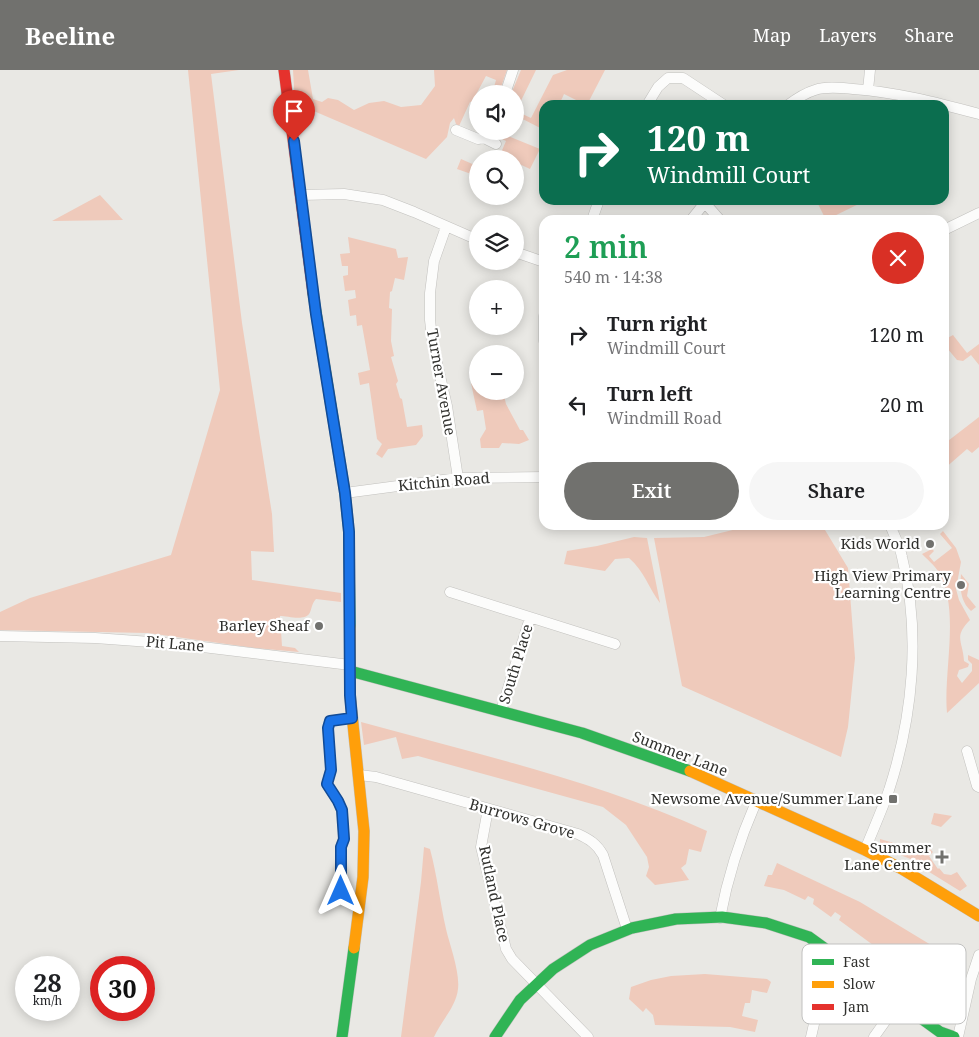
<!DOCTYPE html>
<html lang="en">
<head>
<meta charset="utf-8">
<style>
	body { margin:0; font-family:"Noto Serif",serif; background:#f6f6f6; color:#202124; height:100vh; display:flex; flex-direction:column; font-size:19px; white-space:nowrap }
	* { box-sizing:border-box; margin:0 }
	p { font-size:16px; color:#757577 }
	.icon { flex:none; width:28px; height:28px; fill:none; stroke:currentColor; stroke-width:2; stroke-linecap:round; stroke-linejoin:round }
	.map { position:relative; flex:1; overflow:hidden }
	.sheet { position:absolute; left:539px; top:145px; width:410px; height:315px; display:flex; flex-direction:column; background:#fff; border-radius:15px; box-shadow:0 2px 12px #0003 }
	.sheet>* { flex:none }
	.guide { position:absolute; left:539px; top:30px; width:410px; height:105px; border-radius:15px; box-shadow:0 2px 12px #0003; background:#0b6e4f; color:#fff; overflow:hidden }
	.controls { position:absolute; left:469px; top:15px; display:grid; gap:10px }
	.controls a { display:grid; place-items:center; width:55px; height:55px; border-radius:50%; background:#fff; box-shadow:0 2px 12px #0003; font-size:25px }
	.speed { position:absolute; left:15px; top:886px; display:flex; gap:10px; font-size:25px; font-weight:700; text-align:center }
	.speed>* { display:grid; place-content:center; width:65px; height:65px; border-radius:50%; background:#fff; box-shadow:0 2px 12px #0003; line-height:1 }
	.speed small { font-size:12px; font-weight:400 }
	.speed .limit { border:8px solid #d22; background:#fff; color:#111 }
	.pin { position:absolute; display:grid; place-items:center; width:42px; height:42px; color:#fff; margin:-51px -21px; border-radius:50% 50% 50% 0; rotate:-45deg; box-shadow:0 0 5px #0007 }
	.pin .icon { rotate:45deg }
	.me { position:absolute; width:55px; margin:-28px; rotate:0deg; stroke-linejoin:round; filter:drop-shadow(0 0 4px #0008) }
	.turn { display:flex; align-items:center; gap:18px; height:105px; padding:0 25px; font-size:22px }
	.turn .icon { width:65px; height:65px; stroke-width:2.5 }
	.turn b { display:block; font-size:35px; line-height:42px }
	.round { display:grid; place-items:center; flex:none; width:52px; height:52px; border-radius:26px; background:#f6f6f6 }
	.headline { display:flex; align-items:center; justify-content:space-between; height:85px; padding:0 25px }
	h1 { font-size:30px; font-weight:600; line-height:38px; color:#1e9e55 }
	.action { display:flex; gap:10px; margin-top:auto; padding:10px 25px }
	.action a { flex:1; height:58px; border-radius:30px; background:#71716e; color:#fff; font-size:20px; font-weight:600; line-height:58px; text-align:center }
	.action a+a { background:#f6f6f6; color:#202124 }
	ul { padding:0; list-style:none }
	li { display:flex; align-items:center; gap:15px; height:70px; padding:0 25px }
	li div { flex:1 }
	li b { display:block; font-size:19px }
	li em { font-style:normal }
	header { display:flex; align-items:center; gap:30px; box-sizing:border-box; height:70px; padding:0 25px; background:#71716e; color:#fff }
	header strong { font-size:24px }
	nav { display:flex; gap:28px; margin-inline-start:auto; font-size:18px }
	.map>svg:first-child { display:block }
	.green { fill:#efcabb }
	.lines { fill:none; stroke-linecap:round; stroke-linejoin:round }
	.street-casing { stroke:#c2c1be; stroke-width:11 }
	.fast-casing { stroke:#c2c1be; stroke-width:12 }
	.slow-casing { stroke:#c2c1be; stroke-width:12 }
	.jam-casing { stroke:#c2c1be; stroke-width:12 }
	.street { stroke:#fcfcfb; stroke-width:10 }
	.fast { stroke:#30b455; stroke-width:11 }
	.slow { stroke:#ff9f0a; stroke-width:11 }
	.jam { stroke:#e5322d; stroke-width:11 }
	.route-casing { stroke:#114b97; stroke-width:12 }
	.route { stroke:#1a73e8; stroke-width:9 }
	.poi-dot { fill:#71716e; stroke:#fff; stroke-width:2 }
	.labels { text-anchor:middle; stroke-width:4.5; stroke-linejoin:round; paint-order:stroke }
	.street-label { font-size:15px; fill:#31312e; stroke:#fff }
	.poi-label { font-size:15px; fill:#31312e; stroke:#fff; text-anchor:end }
	.key { fill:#fff; stroke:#c1c1c0; stroke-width:1 }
	.key-label { font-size:14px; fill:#31312e }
</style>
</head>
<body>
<header>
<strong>Beeline</strong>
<nav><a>Map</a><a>Layers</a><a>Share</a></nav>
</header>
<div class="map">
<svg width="979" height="967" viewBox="0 0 979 967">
	<rect width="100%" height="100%" fill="#e9e8e4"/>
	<!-- green -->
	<path class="green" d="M188,0H239L211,4L242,253L272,444L274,482L251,481L252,510L341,523V532L316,529C311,534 312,540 309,544C304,551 287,546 280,546L282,576L295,578L299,582L255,578L148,563L0,560V542L30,528L171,485L220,320Z
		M293,0H308L313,29L322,32L328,28L338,30L354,40L369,33L384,31L401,37L421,35L435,16L434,0H507L500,20L494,17L496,10L486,6L472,32H470L459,56L456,54L454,48L450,53L447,67L426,89L295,33Z
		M521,0H536L516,41L531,48L553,5L567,0H605L589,31L580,32L564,24L559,35H544V60L515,45V24H511Z
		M496,61L540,79L530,99L515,92V89H507L500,85L506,71L494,65Z
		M461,89L477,96V106L457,99Z
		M100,125L123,150L52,151Z
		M816,130H867L826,150Z
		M348,167L396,179L398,188L408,187L404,210L395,208L392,221L390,222L389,238L392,239L391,271L394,286L391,287L398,311L396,314L400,328L402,329L407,357L422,355L423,366L416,375L388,379L382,388L376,384L382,374L377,369L369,313L360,315L358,303L370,300L362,255L357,256L356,245L350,246L348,230L356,228L355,220L345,221L343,206L348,205V196H342L340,184L350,183Z
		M953,265L967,283L979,274V295L971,285L963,291L957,290L947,278L944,280V270Z
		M477,311L478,321H503L506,334L520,360H523L529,370L519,374L502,373L499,378H481L480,369L486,359L483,340L477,341L471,313Z
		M979,347V377L972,383L967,379L944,399V374Z
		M753,455H822L848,498L855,588L848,657L841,687L682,616L654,468L704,467Z
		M943,461L956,478L961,492L956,519L959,530L970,550C953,567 963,571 964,591L969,594L968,597L959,600L957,606L962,613L972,601V594L968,590V585L979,590V613L947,643C943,601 961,538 938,501C934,495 927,489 922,484L932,479L934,481L929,486L934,492L952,478L940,464Z
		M634,467L647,468L660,533C648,517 645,502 629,488L615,489L605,501L564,494L567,481L597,476Z
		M961,504L969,514L967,526L976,537L971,541C960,531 960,518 961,504Z
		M361,652C477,684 597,711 707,761L701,782L689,779L686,794L681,798L689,810L655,815L646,806L649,797L647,787L626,755L603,737L418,686L402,689L396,667L364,675Z
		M934,743L952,746L941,757L931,754Z
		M880,769L922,781L927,776L933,782L929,786L938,799L939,798L944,804L951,805L957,802L967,816L960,821L913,792V790L880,777Z
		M424,777L430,779C437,805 440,832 446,859C450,876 460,902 458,919C456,937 441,951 434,967H401L421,812Z
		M777,793L860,832L941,881L935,895L941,898L932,930L924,928V912L917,906L919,901L889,883L888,886L839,850L841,846L835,842L831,847L813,834L814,829L808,826L805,830L784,820L764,816L768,805H772Z
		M705,904L767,909L771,912L767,923L752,920L750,933H745L742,946L758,950L755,962L730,957L655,955L653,945L646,938L643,942L629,929L631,917L651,910L671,906Z"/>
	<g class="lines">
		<defs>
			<path id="street" d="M868,20L870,0
				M505,24L513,0
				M647,35L658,17L668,8H683L724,35
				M788,35C796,29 805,23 815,20C827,16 841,18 853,19C896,22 938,33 979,44
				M456,60L478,69L484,68L487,61
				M484,68L496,74
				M301,125L344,124L383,130L414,142L478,170
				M705,133L720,150
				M592,150L599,130
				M691,150L707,130
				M446,157L434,191L430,223V250L433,276L447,336L458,408
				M944,160L979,143
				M515,182L544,192
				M544,246V271
				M345,423L458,408L544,407
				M450,522L615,574
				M0,566L95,568L178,574L350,595
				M501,641L530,548
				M967,681L977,716L979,717
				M359,705L376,707L578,764C589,769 597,774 603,785L627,859
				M488,739L481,777L506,879L512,889L588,967
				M865,780C873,760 882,740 889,720C913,646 921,563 902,487C900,476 894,465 890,455
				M341,821V777L344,769L342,740L338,731L327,714L331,700L328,658L330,651L352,648
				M720,848C728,805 739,771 756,732
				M811,967L828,893L833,884
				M874,967L899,932
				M958,967L971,909L979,885"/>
			<path id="fast" d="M313,223L345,423L349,462L350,556
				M350,601L582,663L690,701
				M342,967L354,878
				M495,967L520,930L553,899L590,875L632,858L676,849L722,847L766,853L809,867L940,962L954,967"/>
			<path id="slow" d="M350,556V625L364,761L363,807L354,878
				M690,701L865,780L902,799L979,846"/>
			<path id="jam" d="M284,0L313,223"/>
		</defs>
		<!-- street casing -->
		<use href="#street" class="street-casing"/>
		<!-- fast casing -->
		<use href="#fast" class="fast-casing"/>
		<!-- slow casing -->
		<use href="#slow" class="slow-casing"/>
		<!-- jam casing -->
		<use href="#jam" class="jam-casing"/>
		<!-- street -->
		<use href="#street" class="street"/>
		<!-- fast -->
		<use href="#fast" class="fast"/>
		<!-- slow -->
		<use href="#slow" class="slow"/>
		<!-- jam -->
		<use href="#jam" class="jam"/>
	</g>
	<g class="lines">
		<defs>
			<path id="route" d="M294,71L316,244L345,423L349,462L350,625L352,648L330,651L328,658L331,700L327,714L338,731L342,740L344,769L341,777V821"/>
		</defs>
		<!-- route casing -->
		<use href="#route" class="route-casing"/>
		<!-- route -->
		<use href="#route" class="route"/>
	</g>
	<!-- markers -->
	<g class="poi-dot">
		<circle cx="930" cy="474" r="5"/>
		<circle cx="961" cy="515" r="5"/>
		<circle cx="319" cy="556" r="5"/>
		<rect x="888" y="724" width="10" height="10" rx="2.5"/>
		<path d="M939.5 779.5h5v5h5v5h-5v5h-5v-5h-5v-5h5z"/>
	</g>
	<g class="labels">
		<!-- street labels -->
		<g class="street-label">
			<text transform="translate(441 312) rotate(80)" y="5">Turner Avenue</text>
			<text transform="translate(444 412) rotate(-5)" y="5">Kitchin Road</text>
			<text transform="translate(175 574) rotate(5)" y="5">Pit Lane</text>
			<text transform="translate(516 594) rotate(-73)" y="5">South Place</text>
			<text transform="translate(680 684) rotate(21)" y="5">Summer Lane</text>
			<text transform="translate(522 749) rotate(16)" y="5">Burrows Grove</text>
			<text transform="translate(494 824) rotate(78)" y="5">Rutland Place</text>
		</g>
		<!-- poi labels -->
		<g class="poi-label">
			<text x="920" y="479">Kids World</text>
			<text x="951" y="511">High View Primary<tspan x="951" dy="17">Learning Centre</tspan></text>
			<text x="309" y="561">Barley Sheaf</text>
			<text x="883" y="734">Newsome Avenue/Summer Lane</text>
			<text x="931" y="783">Summer<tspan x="931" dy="17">Lane Centre</tspan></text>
		</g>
	</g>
	<!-- legend -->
	<rect x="802" y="874" width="164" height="80" rx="8" class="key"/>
	<rect x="812" y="889" width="22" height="6" fill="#30b455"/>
	<rect x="812" y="911" width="22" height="7" fill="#ff9f0a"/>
	<rect x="812" y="934" width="22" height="6" fill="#e5322d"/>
	<g class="key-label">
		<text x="843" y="897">Fast</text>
		<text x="843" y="919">Slow</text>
		<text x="843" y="942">Jam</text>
	</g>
</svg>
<div class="controls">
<a><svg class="icon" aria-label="sound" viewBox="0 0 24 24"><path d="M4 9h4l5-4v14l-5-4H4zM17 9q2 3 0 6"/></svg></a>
<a><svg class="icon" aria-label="search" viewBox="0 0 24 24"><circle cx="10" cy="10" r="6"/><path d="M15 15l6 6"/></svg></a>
<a><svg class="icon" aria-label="layers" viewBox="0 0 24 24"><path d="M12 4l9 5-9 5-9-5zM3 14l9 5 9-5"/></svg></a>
<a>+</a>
<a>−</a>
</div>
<div class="speed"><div>28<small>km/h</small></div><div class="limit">30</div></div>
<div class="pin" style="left:294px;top:71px;background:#d93025"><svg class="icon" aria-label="arrive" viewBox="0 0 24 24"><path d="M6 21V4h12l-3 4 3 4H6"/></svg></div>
<svg class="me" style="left:341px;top:821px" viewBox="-20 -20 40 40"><path d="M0-17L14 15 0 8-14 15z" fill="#1a73e8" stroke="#fff" stroke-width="4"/></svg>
<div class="guide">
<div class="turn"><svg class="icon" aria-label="right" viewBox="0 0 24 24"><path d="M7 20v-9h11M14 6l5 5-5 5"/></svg><div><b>120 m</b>Windmill Court</div></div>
</div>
<section class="sheet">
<div class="headline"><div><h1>2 min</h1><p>540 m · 14:38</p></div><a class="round" style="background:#d93025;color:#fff"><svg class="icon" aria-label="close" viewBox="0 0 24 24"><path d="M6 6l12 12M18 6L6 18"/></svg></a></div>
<ul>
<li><svg class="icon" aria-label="right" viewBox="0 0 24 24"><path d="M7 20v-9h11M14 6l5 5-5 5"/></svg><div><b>Turn right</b><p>Windmill Court</p></div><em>120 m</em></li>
<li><svg class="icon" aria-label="left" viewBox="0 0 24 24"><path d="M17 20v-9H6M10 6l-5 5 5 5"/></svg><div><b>Turn left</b><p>Windmill Road</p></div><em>20 m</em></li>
</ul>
<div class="action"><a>Exit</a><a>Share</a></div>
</section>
</div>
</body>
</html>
